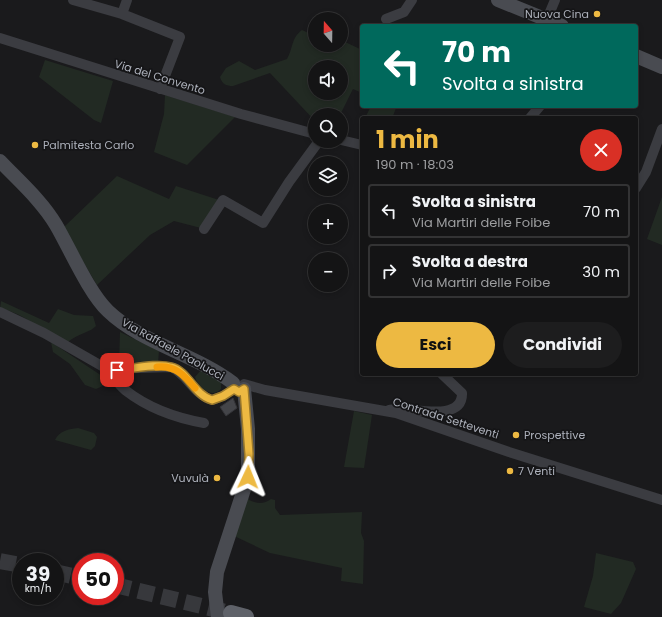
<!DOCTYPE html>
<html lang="it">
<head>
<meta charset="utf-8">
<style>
	body { margin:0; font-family:Poppins,sans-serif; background:#1d1d1e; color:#f1f3f6; height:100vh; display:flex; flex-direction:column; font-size:15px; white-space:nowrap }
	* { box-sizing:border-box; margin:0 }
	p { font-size:13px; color:#9d9ea0 }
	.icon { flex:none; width:22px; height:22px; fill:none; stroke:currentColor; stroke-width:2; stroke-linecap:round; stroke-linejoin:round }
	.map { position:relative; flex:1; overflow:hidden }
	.drawer { position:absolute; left:360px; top:116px; width:278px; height:260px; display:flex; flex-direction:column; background:#141415; border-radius:4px; box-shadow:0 2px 6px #0003,0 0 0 1px #333334 }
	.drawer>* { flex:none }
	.hud { position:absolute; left:360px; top:24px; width:278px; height:84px; border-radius:4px; box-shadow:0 2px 6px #0003,0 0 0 1px #333334; background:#00695c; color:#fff; overflow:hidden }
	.needle { width:26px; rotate:340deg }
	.buttons { position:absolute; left:308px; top:12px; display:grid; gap:8px }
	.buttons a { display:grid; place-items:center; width:40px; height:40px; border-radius:50%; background:#141415; box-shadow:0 2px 6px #0003,0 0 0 1px #333334; font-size:20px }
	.speed { position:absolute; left:12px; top:553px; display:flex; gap:8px; font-size:20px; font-weight:700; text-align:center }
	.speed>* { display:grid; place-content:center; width:52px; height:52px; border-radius:50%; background:#141415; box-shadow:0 2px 6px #0003,0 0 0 1px #333334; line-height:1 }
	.speed small { font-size:10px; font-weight:400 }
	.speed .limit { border:6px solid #d22; background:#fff; color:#111 }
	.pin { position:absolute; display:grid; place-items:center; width:34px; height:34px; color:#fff; margin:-17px; border-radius:8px; box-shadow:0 2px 6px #0006 }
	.me { position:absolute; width:44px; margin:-22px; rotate:2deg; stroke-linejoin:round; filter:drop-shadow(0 0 3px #0008) }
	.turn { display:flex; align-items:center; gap:14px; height:84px; padding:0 16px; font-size:18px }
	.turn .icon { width:52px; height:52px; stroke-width:2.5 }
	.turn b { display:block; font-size:28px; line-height:34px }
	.round { display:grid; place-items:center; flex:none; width:42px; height:42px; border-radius:21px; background:#1d1d1e }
	.headline { display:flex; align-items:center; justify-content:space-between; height:68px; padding:0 16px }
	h1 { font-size:24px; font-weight:700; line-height:30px; color:#edb942 }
	.primary-button { display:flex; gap:8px; margin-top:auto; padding:8px 16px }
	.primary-button a { flex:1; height:46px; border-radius:24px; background:#edb942; color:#111; font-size:16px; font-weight:700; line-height:46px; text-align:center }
	.primary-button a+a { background:#1d1d1e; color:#f1f3f6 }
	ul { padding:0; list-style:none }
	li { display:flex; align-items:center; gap:12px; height:54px; margin:0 8px 6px; padding:0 8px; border:2px solid #333334; border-radius:4px }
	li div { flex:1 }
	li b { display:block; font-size:15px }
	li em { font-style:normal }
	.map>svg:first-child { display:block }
	.green { fill:#222a23; fill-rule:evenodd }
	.building { fill:#444549; stroke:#343438 }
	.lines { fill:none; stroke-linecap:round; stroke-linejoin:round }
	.trunk-tunnel { stroke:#37383c; stroke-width:16; stroke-dasharray:16 8; stroke-linecap:butt }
	.minor { stroke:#3b3c41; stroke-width:10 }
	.secondary { stroke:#494b51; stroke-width:14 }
	.trunk { stroke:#5f6269; stroke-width:16 }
	.route-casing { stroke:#9a782b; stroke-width:10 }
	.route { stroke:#edb942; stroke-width:7 }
	.slow { stroke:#f59e0b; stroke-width:7 }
	.poi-dot { fill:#edb942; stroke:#151517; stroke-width:1.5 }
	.labels { text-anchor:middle; stroke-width:3.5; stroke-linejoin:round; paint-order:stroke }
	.poi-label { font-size:11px; fill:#adb1bb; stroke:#151517; text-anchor:start }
	.street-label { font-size:11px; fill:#adb1bb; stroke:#151517 }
</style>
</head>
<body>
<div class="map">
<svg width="662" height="617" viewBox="0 0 662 617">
	<rect width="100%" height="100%" fill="#1a1a1c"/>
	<!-- green -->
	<path class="green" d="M302,30L315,36V45H341V40L362,50V93L353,89L340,115H315V130L312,129L315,121L270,73L233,86C226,86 222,84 220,77L226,68L239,61L255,70L287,59C293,49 291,38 302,30ZM315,67H341V93H315Z
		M45,60L113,81L101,123L94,120L39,77Z
		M165,95L235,117L187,165L154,152L164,114Z
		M371,106H397L392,118H365Z
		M117,176L169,199L176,186L219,200L201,228L174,221L150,235L97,285L63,228Z
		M662,197V245L647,239Z
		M1,301L49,323L58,309L74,315L93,316L96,326C91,332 77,334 68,342C44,336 26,312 0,309Z
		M120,332L159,351L158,363L119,366Z
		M51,342L108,380L109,383L96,389L85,385L70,364L53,352Z
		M201,370L221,381V389C212,399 198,388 195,377Z
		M354,411L372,415L364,468L344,467Z
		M78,428L94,433L97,437L95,446L91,450L55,440C59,431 69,429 78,428Z
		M247,493L249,500C258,504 264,504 271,499L275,500V508L280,515L362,512L361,533L364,541L363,584L341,581L342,568L270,553L232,535Z
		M596,553L633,562L636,569L621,603L611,614L584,607L593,576Z"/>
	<!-- building -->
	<path class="building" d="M233,398L237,408L226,416L220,407Z"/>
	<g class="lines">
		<!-- trunk-tunnel -->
		<path class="trunk-tunnel" d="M0,561L21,565
			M55,572L81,578
			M115,585L230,613"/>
		<!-- minor -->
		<path class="minor" d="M73,0L122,14L180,37L160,89
			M122,14L127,0
			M386,19L404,12L412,0
			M547,19L555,0
			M0,38L241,114L315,134
			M530,118L540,106
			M341,140L362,145
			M636,188L646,172L662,129
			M204,229L223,200L263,223L289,182L319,141
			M0,312L44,333L107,369L171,367C187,374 194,395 212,400L223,396L234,389
			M107,369C113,376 118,384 125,390C148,408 176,418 204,423
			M244,384L265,390L396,413L509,452L662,500
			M389,410C395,409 400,408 405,409C421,410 463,420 462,393L442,374"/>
		<!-- secondary -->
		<path class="secondary" d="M498,0L562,26
			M636,56L662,67
			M0,161C19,181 42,201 56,225C70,249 89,293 108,311C141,343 195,354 233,383
			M218,617L215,592L217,572L248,477V429L244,389"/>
		<!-- trunk -->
		<path class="trunk" d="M231,613L246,617"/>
	</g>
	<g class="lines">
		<defs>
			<path id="route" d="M117,370C132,369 157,363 171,367C188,371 194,395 212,400L223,396L234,389L239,392L244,389L249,454L248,477"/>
		</defs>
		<!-- route casing -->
		<use href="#route" class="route-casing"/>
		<!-- route -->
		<use href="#route" class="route"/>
		<!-- slow -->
		<path class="slow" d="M157,367C175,365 184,375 195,388"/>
	</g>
	<!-- markers -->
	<g class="poi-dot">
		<circle cx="597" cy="14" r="4"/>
		<circle cx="35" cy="145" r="4"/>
		<circle cx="516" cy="435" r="4"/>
		<circle cx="510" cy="471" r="4"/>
		<circle cx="217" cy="478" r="4"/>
	</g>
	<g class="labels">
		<!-- poi labels -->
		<g class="poi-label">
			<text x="589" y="18" text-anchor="end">Nuova Cina</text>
			<text x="43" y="149">Palmitesta Carlo</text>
			<text x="524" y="439">Prospettive</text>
			<text x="518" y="475">7 Venti</text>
			<text x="209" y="482" text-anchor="end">Vuvulà</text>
		</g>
		<!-- street labels -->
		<g class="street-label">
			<text transform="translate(160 77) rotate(17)" y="4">Via del Convento</text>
			<text transform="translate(173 349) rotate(29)" y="4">Via Raffaele Paolucci</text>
			<text transform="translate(446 418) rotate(18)" y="4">Contrada Setteventi</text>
		</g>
	</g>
</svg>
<div class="buttons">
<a><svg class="needle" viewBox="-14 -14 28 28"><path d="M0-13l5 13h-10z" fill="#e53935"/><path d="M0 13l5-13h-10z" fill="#9d9ea0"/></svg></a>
<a><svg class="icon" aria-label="sound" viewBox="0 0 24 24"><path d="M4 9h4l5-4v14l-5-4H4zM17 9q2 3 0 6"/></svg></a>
<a><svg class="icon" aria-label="search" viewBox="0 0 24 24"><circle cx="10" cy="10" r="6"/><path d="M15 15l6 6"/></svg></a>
<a><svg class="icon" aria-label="layers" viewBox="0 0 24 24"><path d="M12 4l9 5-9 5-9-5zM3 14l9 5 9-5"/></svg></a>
<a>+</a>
<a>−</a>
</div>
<div class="speed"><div>39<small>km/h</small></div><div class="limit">50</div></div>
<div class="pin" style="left:117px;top:370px;background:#d93025"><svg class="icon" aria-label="arrive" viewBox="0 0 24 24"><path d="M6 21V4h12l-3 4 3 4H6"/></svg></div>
<svg class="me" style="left:248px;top:477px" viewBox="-20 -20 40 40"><path d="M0-17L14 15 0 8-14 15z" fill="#edb942" stroke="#fff" stroke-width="4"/></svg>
<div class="hud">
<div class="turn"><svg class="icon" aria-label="left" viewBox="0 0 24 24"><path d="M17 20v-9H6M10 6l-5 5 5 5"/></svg><div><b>70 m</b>Svolta a sinistra</div></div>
</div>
<section class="drawer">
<div class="headline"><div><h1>1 min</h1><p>190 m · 18:03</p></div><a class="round" style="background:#d93025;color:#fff"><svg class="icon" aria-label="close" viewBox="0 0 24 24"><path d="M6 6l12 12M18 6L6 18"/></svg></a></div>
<ul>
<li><svg class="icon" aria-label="left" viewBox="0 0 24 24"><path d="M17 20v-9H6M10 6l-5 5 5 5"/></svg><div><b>Svolta a sinistra</b><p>Via Martiri delle Foibe</p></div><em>70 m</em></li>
<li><svg class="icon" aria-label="right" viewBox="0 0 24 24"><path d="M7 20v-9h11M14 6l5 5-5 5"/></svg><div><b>Svolta a destra</b><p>Via Martiri delle Foibe</p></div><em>30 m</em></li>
</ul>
<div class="primary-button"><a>Esci</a><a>Condividi</a></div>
</section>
</div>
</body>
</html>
